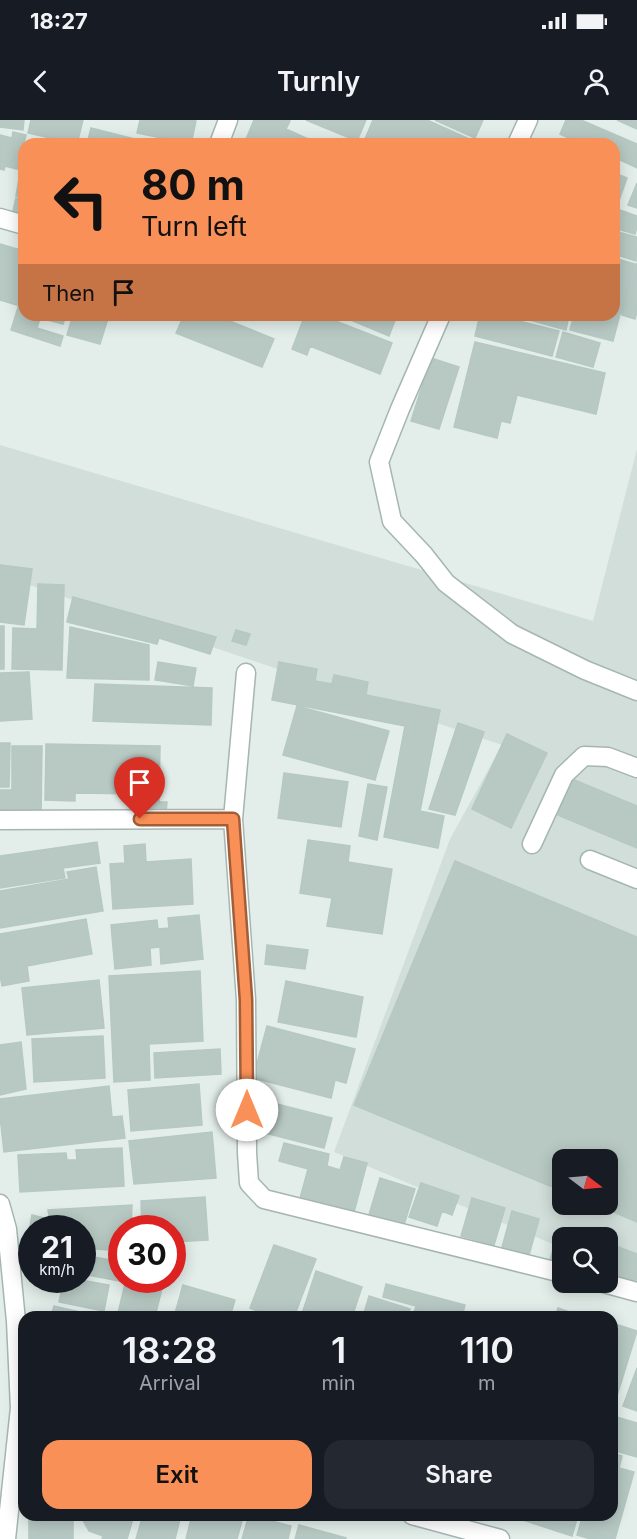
<!DOCTYPE html>
<html lang="en">
<head>
<meta charset="utf-8">
<style>
	body { margin:0; font-family:Inter,sans-serif; background:#242831; color:#f1f3f6; height:100vh; display:flex; flex-direction:column; font-size:22px; white-space:nowrap }
	* { box-sizing:border-box; margin:0 }
	p { font-size:20px; color:#9ea1a6 }
	.icon { flex:none; width:33px; height:33px; fill:none; stroke:currentColor; stroke-width:2; stroke-linecap:round; stroke-linejoin:round }
	.map { position:relative; flex:1; overflow:hidden }
	.side { position:absolute; left:18px; top:1191px; width:600px; height:210px; display:flex; flex-direction:column; background:#171b24; border-radius:18px; box-shadow:0 3px 15px #0003 }
	.side>* { flex:none }
	.hud { position:absolute; left:18px; top:18px; width:602px; height:183px; border-radius:18px; box-shadow:0 3px 15px #0003; background:#f89057; color:#111; overflow:hidden }
	.needle { width:39px; rotate:106deg }
	.tools { position:absolute; left:552px; top:1029px; display:grid; gap:12px }
	.tools a { display:grid; place-items:center; width:66px; height:66px; border-radius:12px; background:#171b24; box-shadow:0 3px 15px #0003; font-size:30px }
	.speed { position:absolute; left:18px; top:1095px; display:flex; gap:12px; font-size:30px; font-weight:700; text-align:center }
	.speed>* { display:grid; place-content:center; width:78px; height:78px; border-radius:50%; background:#171b24; box-shadow:0 3px 15px #0003; line-height:1 }
	.speed small { font-size:15px; font-weight:400 }
	.speed .limit { border:9px solid #d22; background:#fff; color:#111 }
	.pin { position:absolute; display:grid; place-items:center; width:51px; height:51px; color:#fff; margin:-62px -26px; border-radius:50% 50% 50% 0; rotate:-45deg; box-shadow:0 0 6px #0007 }
	.pin .icon { rotate:45deg }
	.me { position:absolute; width:66px; margin:-33px; rotate:0deg; stroke-linejoin:round; filter:drop-shadow(0 0 4px #0008) }
	.turn { display:flex; align-items:center; gap:21px; height:126px; padding:0 24px; font-size:27px }
	.turn .icon { width:78px; height:78px; stroke-width:2.5 }
	.turn b { display:block; font-size:42px; line-height:51px }
	.then { display:flex; align-items:center; height:57px; padding:0 24px; background:#0003; gap:12px; font-size:22px }
	.eta { display:flex; justify-content:space-evenly; align-items:center; height:102px; text-align:center }
	.eta b { font-size:36px; font-weight:600; line-height:42px }
	.button { display:flex; gap:12px; margin-top:auto; padding:12px 24px }
	.button a { flex:1; height:69px; border-radius:18px; background:#f89057; color:#111; font-size:24px; font-weight:600; line-height:69px; text-align:center }
	.button a+a { background:#242831; color:#f1f3f6 }
	.status { display:flex; justify-content:space-between; align-items:center; height:42px; padding:0 30px; background:#171b24; direction:ltr }
	.status svg { height:16px; fill:currentColor }
	header { display:flex; justify-content:space-between; align-items:center; height:78px; padding:0 24px; background:#171b24; font-size:27px; font-weight:600 }
	.map>svg:first-child { display:block }
	.built { fill:#d1ded9; fill-rule:evenodd }
	.building { fill:#b8c9c4; stroke:#b5c8c2; stroke-width:1.5 }
	.lines { fill:none; stroke-linecap:round; stroke-linejoin:round }
	.minor-casing { stroke:#a5b6b2; stroke-width:21 }
	.minor { stroke:#fff; stroke-width:18 }
	.route-casing { stroke:#a15e39; stroke-width:15 }
	.route { stroke:#f89057; stroke-width:10 }
</style>
</head>
<body>
<div class="status"><b>18:27</b><svg viewBox="0 0 49 12"><path d="M0 12V9h3v3zM5 12V6h3v6zM10 12V3h3v9zM15 12V0h3v12zM26 1h20v11H26zM47 4h2v5h-2z"/></svg></div>
<header><svg class="icon" aria-label="back" viewBox="0 0 24 24"><path d="M15 5l-7 7 7 7"/></svg>Turnly<svg class="icon" aria-label="person" viewBox="0 0 24 24"><circle cx="12" cy="8" r="4"/><path d="M4 21q1-7 8-7t8 7"/></svg></header>
<div class="map">
<svg width="637" height="1419" viewBox="0 0 637 1419">
	<rect width="100%" height="100%" fill="#e3eeea"/>
	<!-- built -->
	<path class="built" d="M0,325L593,501L637,329V1159L608,1147V1118H562V1128L334,1032L450,719L502,625L0,455ZM562,1040H608V1084H562Z"/>
	<!-- building -->
	<path class="building" d="M0,0H24L23,10L0,7Z
		M31,0H83L77,24L28,13Z
		M140,0H190L196,1L191,24L137,13Z
		M254,0H288L290,1L286,9L319,24H244Z
		M306,0H366L357,21Z
		M373,0H427L476,22V24H363Z
		M435,0H483L475,18Z
		M566,0H581L637,24V48L614,37V24H582L560,14Z
		M617,0H637V9Z
		M91,8L135,19L134,24H87Z
		M13,12L26,15L17,49L5,46L4,50L0,49V15L12,18Z
		M21,47L24,48V78L16,76Z
		M614,53L627,58L617,86L614,84Z
		M637,63V88L628,85Z
		M16,78L24,80V95L13,91Z
		M614,88L637,96V107L635,114L614,108Z
		M614,111L637,117L636,141L614,134Z
		M0,124L24,131V160L17,185L0,180Z
		M614,138L635,144L621,193L614,191Z
		M637,143V192L635,199L622,195Z
		M24,168V195H41L37,208L63,216L60,226L11,210Z
		M614,193L620,194L613,221L570,210L574,195H614Z
		M45,195H66L63,204L44,199Z
		M73,195H109L100,224L67,215Z
		M184,195H215L274,219L262,247L176,213Z
		M305,195H320L392,223L380,254L310,226L307,235L292,229Z
		M339,195H397L389,216Z
		M480,195H495L559,211L552,236L475,216Z
		M512,195H569L566,210Z
		M563,212L600,223L593,247L556,237Z
		M475,222L605,253L596,294L517,275L510,303L501,301L497,318L454,307Z
		M431,238L459,247L439,309L411,301Z
		M0,445L32,449L24,505L0,502Z
		M38,464L64,465L62,550L12,549L13,508L37,509Z
		M73,477L216,517L210,534L159,518L157,524L67,502Z
		M0,506H4V549H0Z
		M70,507L149,525V560L67,558Z
		M236,510L250,514L246,525L232,521Z
		M158,542L196,548L193,566L155,560Z
		M279,542L317,549L315,561L332,564L334,555L368,562L366,575L440,590L420,691L444,696L438,728L384,717L405,606L272,580Z
		M29,552L32,599L0,601V553Z
		M95,564L212,568L211,605L93,601Z
		M297,586L389,611L375,660L283,635Z
		M458,603L484,612L455,695L429,689Z
		M507,614L547,633L511,708L472,689Z
		M0,623H10L9,667H0Z
		M46,624L160,626L159,682H167L166,692H141L142,674L75,673V681L45,680Z
		M12,626H42L41,699H0V670H12Z
		M284,653L348,662L341,707L278,698Z
		M572,659L637,686V728L558,695Z
		M368,664L387,667L377,720L359,716Z
		M308,720L350,726L348,742L392,749L382,814L327,806L332,778L300,773Z
		M97,722L100,743L63,748L65,758L0,768V736Z
		M145,724L146,742L191,739L193,784L113,789L110,744L125,743L124,726Z
		M455,741L637,817V1102L595,1084H608V1040H562V1071L354,985Z
		M96,747L103,791L0,808V771L69,759L67,752Z
		M199,795L203,839L161,844L160,827L150,828L151,845L115,849L111,805L157,800L158,809L169,808L168,798Z
		M86,799L92,834L27,846L29,861L2,866L0,855V814Z
		M267,825L308,830L305,849L265,844Z
		M200,851L203,921L149,924L150,960L114,962L109,856Z
		M99,860L104,908L27,915L22,868Z
		M286,861L363,877L356,917L278,902Z
		M267,906L355,929L346,963L335,960L331,978L253,958Z
		M103,916L105,958L34,962L32,919Z
		M21,922L26,969L0,975V925Z
		M220,929L221,954L155,958L154,933Z
		M199,964L202,1005L131,1011L128,970Z
		M109,966L112,997L122,996L125,1018L4,1032L0,996V979Z
		M269,982L332,998L324,1028L261,1012Z
		M212,1012L216,1058L134,1064L129,1021Z
		M284,1023L329,1034L327,1046L340,1050L344,1037L367,1043L353,1096L299,1082L308,1049L279,1041Z
		M122,1028L124,1066L20,1072L18,1035L66,1033L67,1040H77L76,1030Z
		M380,1058L415,1069L403,1108L368,1098Z
		M421,1063L459,1076L452,1095L442,1091L437,1106L409,1097Z
		M205,1077L208,1120L172,1122V1108H142L141,1081Z
		M472,1078L505,1088L494,1125L461,1116Z
		M132,1085L131,1108H122V1131L82,1128V1108H51L48,1090Z
		M512,1091L539,1099L529,1135L502,1127Z
		M32,1095L45,1098L43,1108H32V1145L23,1143Z
		M558,1111L585,1118H562V1147L549,1144Z
		M608,1123L637,1134V1160L608,1155Z
		M274,1125L316,1139L294,1197H272L250,1188Z
		M82,1135L122,1142V1160H125L124,1162L82,1154Z
		M316,1151L362,1167L352,1197H301Z
		M64,1160H81L109,1165L104,1191L59,1182Z
		M126,1160H164L155,1197H134L118,1193Z
		M386,1164L465,1185L462,1197H413L416,1186L383,1177Z
		M183,1165L235,1180L230,1197H174Z
		M369,1176L410,1189L407,1197H363Z
		M54,1186L101,1197H51Z
		M558,1188L584,1197H555Z
		M612,1203L637,1211L612,1292Z
		M637,1248V1291L623,1286Z
		M613,1296L637,1303V1337L612,1330V1301Z
		M612,1333L622,1336L619,1348L634,1352L615,1419H591L577,1415L583,1395H612Z
		M29,1395H73V1419H29Z
		M80,1395H134L127,1419H102L103,1416L89,1411Z
		M143,1395H181L175,1419H136Z
		M192,1395H235L243,1397L237,1419H186Z
		M249,1395L291,1406L288,1419H242Z
		M525,1395H578L572,1416L523,1400Z
		M299,1405L346,1418L345,1419H295Z"/>
	<g class="lines">
		<defs>
			<path id="minor" d="M219,24L228,0
				M517,24L528,0
				M0,98L24,105
				M441,195L400,289L379,342L392,401L424,435L446,463L512,514L585,550L637,571
				M246,553L233,699L246,880L247,1033L249,1063L264,1079L562,1153
				M0,700L233,699
				M532,724L564,655L584,636L608,637L637,648
				M590,740L637,759
				M0,1084L7,1109L16,1201L20,1288L6,1419
				M600,1162L637,1172
				M412,1395L500,1419"/>
		</defs>
		<!-- minor casing -->
		<use href="#minor" class="minor-casing"/>
		<!-- minor -->
		<use href="#minor" class="minor"/>
	</g>
	<g class="lines">
		<defs>
			<path id="route" d="M140,699H233L246,880L247,990"/>
		</defs>
		<!-- route casing -->
		<use href="#route" class="route-casing"/>
		<!-- route -->
		<use href="#route" class="route"/>
	</g>
</svg>
<div class="tools">
<a><svg class="needle" viewBox="-14 -14 28 28"><path d="M0-13l5 13h-10z" fill="#e53935"/><path d="M0 13l5-13h-10z" fill="#9ea1a6"/></svg></a>
<a><svg class="icon" aria-label="search" viewBox="0 0 24 24"><circle cx="10" cy="10" r="6"/><path d="M15 15l6 6"/></svg></a>
</div>
<div class="speed"><div>21<small>km/h</small></div><div class="limit">30</div></div>
<div class="pin" style="left:140px;top:699px;background:#d93025"><svg class="icon" aria-label="arrive" viewBox="0 0 24 24"><path d="M6 21V4h12l-3 4 3 4H6"/></svg></div>
<svg class="me" style="left:247px;top:990px" viewBox="-20 -20 40 40"><circle r="19" fill="#fff"/><path d="M0-13L10 11 0 6-10 11z" fill="#f89057"/></svg>
<div class="hud">
<div class="turn"><svg class="icon" aria-label="left" viewBox="0 0 24 24"><path d="M17 20v-9H6M10 6l-5 5 5 5"/></svg><div><b>80 m</b>Turn left</div></div>
<div class="then">Then<svg class="icon" aria-label="arrive" viewBox="0 0 24 24"><path d="M6 21V4h12l-3 4 3 4H6"/></svg></div>
</div>
<section class="side">
<div class="eta">
<div><b>18:28</b><p>Arrival</p></div>
<div><b>1</b><p>min</p></div>
<div><b>110</b><p>m</p></div>
</div>
<div class="button"><a>Exit</a><a>Share</a></div>
</section>
</div>
</body>
</html>
